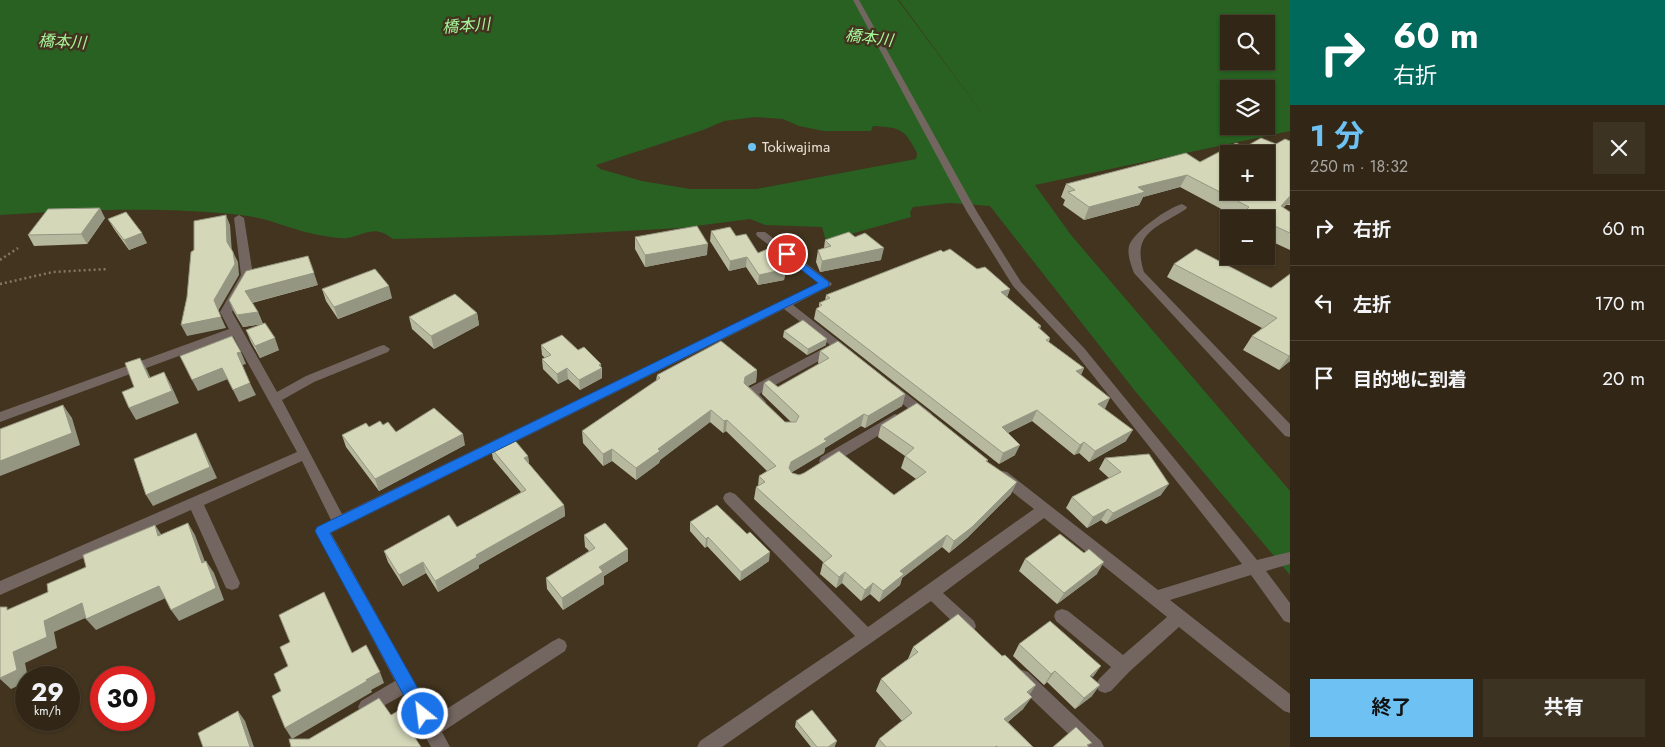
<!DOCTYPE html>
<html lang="ja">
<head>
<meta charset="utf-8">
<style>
	body { margin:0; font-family:Jost,"Noto Sans JP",sans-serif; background:#3d3323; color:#f1f3f6; height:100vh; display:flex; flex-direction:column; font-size:19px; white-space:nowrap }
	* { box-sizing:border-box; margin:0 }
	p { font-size:16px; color:#a8a5a1 }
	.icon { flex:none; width:28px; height:28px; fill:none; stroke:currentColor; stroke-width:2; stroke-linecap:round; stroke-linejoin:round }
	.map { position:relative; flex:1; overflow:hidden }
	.drawer { display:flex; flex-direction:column; background:#322716; width:375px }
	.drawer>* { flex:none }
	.hud { background:#00695c; color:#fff; overflow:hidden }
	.fabs { position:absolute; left:1220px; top:15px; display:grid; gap:10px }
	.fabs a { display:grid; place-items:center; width:55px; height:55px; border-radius:0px; background:#322716; box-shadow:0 1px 4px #0004,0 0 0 1px #4d4435; font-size:25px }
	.speed { position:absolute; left:15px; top:666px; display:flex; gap:10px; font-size:25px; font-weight:700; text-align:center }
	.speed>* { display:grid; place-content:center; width:65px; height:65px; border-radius:50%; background:#322716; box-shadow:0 1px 4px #0004,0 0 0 1px #4d4435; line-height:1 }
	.speed small { font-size:12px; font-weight:400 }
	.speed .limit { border:8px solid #d22; background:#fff; color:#111 }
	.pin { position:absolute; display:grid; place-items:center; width:42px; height:42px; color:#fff; margin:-21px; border:2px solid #fff; border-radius:50%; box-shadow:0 1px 5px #0007 }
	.me { position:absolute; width:55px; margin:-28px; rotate:331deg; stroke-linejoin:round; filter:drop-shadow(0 0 4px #0008) }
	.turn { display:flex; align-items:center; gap:18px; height:105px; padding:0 20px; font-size:22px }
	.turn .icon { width:65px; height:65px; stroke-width:2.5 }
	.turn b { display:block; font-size:35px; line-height:42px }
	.round { display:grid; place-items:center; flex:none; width:52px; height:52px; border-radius:0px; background:#3d3323 }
	.head { display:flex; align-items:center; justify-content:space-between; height:85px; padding:0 20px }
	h1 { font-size:30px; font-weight:700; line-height:38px; color:#6dc2f3 }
	.primary-button { display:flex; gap:10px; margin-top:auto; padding:10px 20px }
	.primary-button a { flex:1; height:58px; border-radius:0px; background:#6dc2f3; color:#111; font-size:20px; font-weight:700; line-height:58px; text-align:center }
	.primary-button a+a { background:#3d3323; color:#f1f3f6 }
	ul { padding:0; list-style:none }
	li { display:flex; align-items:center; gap:15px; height:75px; padding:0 20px; border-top:1px solid #4d4435 }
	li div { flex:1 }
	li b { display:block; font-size:19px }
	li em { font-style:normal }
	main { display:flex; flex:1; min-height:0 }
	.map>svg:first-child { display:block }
	.water { fill:#286122; fill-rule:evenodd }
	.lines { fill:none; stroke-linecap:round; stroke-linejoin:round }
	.path { stroke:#847865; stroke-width:2.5; stroke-dasharray:2 3; stroke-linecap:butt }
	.minor { fill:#736660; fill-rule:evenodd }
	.wall { fill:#b7b99f }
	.shaded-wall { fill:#959682 }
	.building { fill:#d5d7b9; stroke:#959682; fill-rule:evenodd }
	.route { fill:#1a73e8; stroke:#114b97 }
	.poi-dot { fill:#6dc2f3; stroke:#42341e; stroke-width:2 }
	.labels { text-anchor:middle; stroke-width:5; stroke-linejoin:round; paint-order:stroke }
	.far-poi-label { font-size:15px; fill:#e9e0d3; stroke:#42341e; text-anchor:start }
	.far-water-label { font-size:16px; font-style:italic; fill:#a6f59b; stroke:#42341e }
</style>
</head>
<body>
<main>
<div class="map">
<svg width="1290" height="747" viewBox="0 0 1290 747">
	<rect width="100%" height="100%" fill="#42341e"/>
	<!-- water -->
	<path class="water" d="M0,0H898L990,124L899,0H1290V131L1035,185L1071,235L1290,491V575L1135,391L990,206L950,203L913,207L910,212L911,217L826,241L822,227L765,225L750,219L680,228L552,235L393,239C375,225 368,233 348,238C341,239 332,237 325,236C299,233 274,220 248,216C167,206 81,210 0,215ZM1229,24H1266V61H1229ZM1229,89H1266V126H1229ZM755,117L783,119L799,126L824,131H871L873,126C901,128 904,128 917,153L916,159L756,189H690L642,181L600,169L596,165L703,130L724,121Z"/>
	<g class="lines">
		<!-- path -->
		<path class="path" d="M0,260L18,248
			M0,284L53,272L108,269"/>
		<!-- minor -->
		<path class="minor" d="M853,0H859L977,212L1021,282L1084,348L1257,560L1290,552V564L1266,571L1290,603V623L1284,621L1251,575L1170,600L1290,694V713L1284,711L1179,627L1129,672L1111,691L1105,693L1099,691L1096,685L1099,679L1111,667L1056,621L1054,616L1056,611L1062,609L1068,611L1123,655L1167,617L1044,518L943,593L974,621L976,626L974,631L968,633L962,631L931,601L722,747H697L700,741L855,636L725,502L723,498L725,494L730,492L735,494L868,627L1034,509L997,480L995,476L997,472L1002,471L1007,472L1158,590L1242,564L1076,354L1013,286L967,212Z
			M1182,204L1187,207L1186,209C1157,228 1131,232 1144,272L1290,424V437L1285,436L1134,273C1131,265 1127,255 1129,246C1134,231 1168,208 1182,204Z
			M239,215L244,218L253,275L232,312L277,392L306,376L380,346L384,345L390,349L388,352L314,382L282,400L342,514L818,283L757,236L756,234L757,232H765L830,282L832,284L830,286L793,305L854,353L848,357L837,351L759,394L766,402L765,405C756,408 748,400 744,393L745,390L830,345L784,309L331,533L434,717L553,641L559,638L565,641L567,646L565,651L442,732L450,747H431L403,695L367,715L361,713L358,707L361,701L395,681L315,531L317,527L331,520L302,461L204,505L240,583L238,588L232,590L226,588L191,510L0,595V581L297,452L233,336L0,422V412L229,329L220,312L241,275L234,218Z
			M891,384L895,385L931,413L933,416L931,419H921L887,391L885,388L887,385Z
			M895,414L900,416L902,419L900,422L831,465L826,466L821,465L819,461L821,457Z
			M1022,670L1028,672L1101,741L1104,747H1082L1016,684L1013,678L1016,672Z"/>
	</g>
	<!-- wall -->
	<path class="wall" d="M1290,141V205H1286L1283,208L1290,212V250L1266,239V219H1240L1180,187L1143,197L1139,205L1084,220L1063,205L1065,200L1061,197L1066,184L1200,162L1245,147L1276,144Z
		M105,218L87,244L34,246L28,235Z
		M108,219L147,243L129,250L114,229Z
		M711,231L736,236L758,253L786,269L784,280L758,285L746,267L729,271L710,241Z
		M635,237L707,255L645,267L635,249Z
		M825,240L881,260L820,272L816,262L818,250L824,248Z
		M943,252L977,269L1010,289L1007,297L1041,326L1040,329L1050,338L1049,342L1084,368L1081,375L1126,441L1089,462L1079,453L1074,455L1032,421L1008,433L1015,455L999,464L814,319L816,309L819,307V303L825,301L826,295Z
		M1174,264L1271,288L1290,361L1279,370L1243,350L1252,336L1262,328L1167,277Z
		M318,285L252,303L258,312L263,324L243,327L234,312L229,300Z
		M322,289L392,298L338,319L326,301Z
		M477,313L479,325L434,349L412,329L409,317Z
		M246,330L279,350L260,358L251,342Z
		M784,331L826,345L807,355L783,337Z
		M541,345L578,350L602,368V378L580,390L568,379L558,384L543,369L542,359L545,358L542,355Z
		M820,351L905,394L902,406L865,428L861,426L825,448L824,453L792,472V473L894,495L916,479L901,468L905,456L878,437L881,425L988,460L987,462L1011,494L967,538L949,553L942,547L902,578L900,585L879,602L870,594L861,601L842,583L836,588L820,574L823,562L754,499L756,487L758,486L759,476L767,471L726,431L723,433L710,422L660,460L659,463L636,480L612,461L603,466L583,443L582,431L656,381L657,375L757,370L756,382L748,386L785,422H791L762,394L764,383L778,387L819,364L818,363Z
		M383,425L396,432L465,445L379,491L346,447L342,435L369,427Z
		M491,448L528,456L529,464L564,505L565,516L479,565V568L438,592L426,573L403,586L388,562L384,551L457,527L521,492L493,459Z
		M1105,458L1161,495L1106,524L1101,520L1087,528L1066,508L1072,497L1109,478L1099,469Z
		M690,522L769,561L740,581L707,546L705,548L690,531Z
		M584,535L628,561L604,576V584L563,610L547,589L546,578L589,551L585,547Z
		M1025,559L1097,574L1057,604L1019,571Z
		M1019,644L1092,678V696L1075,709L1047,682L1044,685L1013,656Z
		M913,647L1030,694L1023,709L1008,722L1033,747H875L879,739L902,721L876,691L881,679L908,659Z
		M796,721L835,746L834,747H811L795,727Z"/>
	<!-- shaded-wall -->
	<path class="shaded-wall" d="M1187,175L1180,187L1143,197L1139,205L1084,220L1089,207L1138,187Z
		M1290,196V204L1286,205L1273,219L1281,206Z
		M100,208L105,218L87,244L81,234Z
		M226,215L230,225L232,253L227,242Z
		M142,233L147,243L129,250L124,240Z
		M708,244L707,255L645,267V255Z
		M884,248L881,260L820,272L822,261Z
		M233,252L238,262L239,275L218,311L214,300Z
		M747,257L746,267L729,271L730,261Z
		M786,269L784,280L758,285L759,275Z
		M314,273L318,285L250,303L245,291Z
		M389,286L392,298L338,319L334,307Z
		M1010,289L1006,300L1001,292Z
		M258,312L263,324L243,327L237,315Z
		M477,313L479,325L434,349L431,336Z
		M221,317L226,328L187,336L181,325Z
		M275,338L279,350L260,358L255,346Z
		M827,339L826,345L807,355L808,349Z
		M241,352L246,364L242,365L237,353Z
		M1290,355V361L1279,370L1289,356Z
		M140,358L147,370L156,390L149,378Z
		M601,364L602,378L580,390L579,380Z
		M222,368L228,379L198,391L192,380Z
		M567,368L568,379L558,384L557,374Z
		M1084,368L1079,379L1076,371Z
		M757,370L756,382L744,388V383L745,377Z
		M164,372L171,385L179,403L136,420L129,408Z
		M250,383L256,395L239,402L233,390Z
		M905,394L902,406L865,428L868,416Z
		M1110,398L1105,409L1092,415L1098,404Z
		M63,405L72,418L80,445L0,476V461Z
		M711,410L710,422L660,460L659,463L636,480V468L658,449Z
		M1037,410L1032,421L997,438L1002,427Z
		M864,414L861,426L825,448L824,453L789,474V468L791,462L824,439Z
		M727,420L726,431L723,433L724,421Z
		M1133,430L1126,441L1089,462L1095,451Z
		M196,433L202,445L217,478L153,506L146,495Z
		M463,434L465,445L379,491L375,479Z
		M1084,442L1079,453L1074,455L1080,445Z
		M1020,445L1015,455L999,464L1003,453Z
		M612,449V461L603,466V454Z
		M528,456L529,467L524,458Z
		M1017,482L1011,494L967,538L949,553L954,541Z
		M1169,484L1161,495L1106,524L1113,513Z
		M564,505L565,516L479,565V568L438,592L435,581L476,555Z
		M1108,509L1101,520L1087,528L1093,517Z
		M188,523L195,535L210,575L202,563Z
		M155,525L163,537L158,536Z
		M947,535L942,547L902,578L900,585L879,602L883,591L900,571Z
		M708,537L707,546L705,548L706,539Z
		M628,549V561L604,576V584L563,610L562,598L599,567Z
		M770,552L769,561L740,581L741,572Z
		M206,561L214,573L224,600L179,621L171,610Z
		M423,562L426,573L403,586L399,575Z
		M1104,562L1097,574L1057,604L1064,593Z
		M845,572L842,583L836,588L839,577Z
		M873,583L870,594L861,601L865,590Z
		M159,586L168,597L96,630L86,619Z
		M82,603L92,615L54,632L57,648L25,663L28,678H26V682L11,689L0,679V678L13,652L44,621Z
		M1101,666L1093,677L1090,676Z
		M1055,671L1047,682L1044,685L1051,674Z
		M380,672L384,683L371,690L372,692L292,739L285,728Z
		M1036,685L1028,697L1027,692Z
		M1100,685L1092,696L1075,709L1084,698Z
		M1032,697L1023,709L996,731L1004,719Z
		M238,711L245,721L254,747H250Z
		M837,741L835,746L834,747H828Z"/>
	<!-- building -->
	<path class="building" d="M1261,138L1276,144L1285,139L1290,141V196L1281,206L1290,212V233L1266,222V219H1259L1244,212L1249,207L1187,175L1138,187L1145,192L1089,207L1068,192L1075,190L1066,184L1186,153L1200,162L1236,143L1245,147ZM1229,154H1266V191H1229Z
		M100,208L81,234L28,235L48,209Z
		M126,212L142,233L124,240L108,219Z
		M226,215L227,242L233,252L235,264L214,300L221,317L181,325L187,297L191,252L194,250V221Z
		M697,226L708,244L645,255L635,237L674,230Z
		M730,227L736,236L746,234L758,253L770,248L786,269L759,275L747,257L730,261L711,231Z
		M849,232L855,237L865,233L884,248L822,261L818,250L831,246L825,240Z
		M950,249L977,269L985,267L1010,289L1001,292L1041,326L1038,327L1050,338L1046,340L1084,368L1076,371L1110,398L1098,404L1133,430L1095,451L1084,442L1080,445L1037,410L1002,427L1020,445L1003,453L816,309L822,305L819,303L830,298L826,295L941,250L943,252Z
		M1196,249L1271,288L1290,274V355L1289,356L1252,336L1277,318L1174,264Z
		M308,256L314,273L245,291L258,312L237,315L229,300L246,271Z
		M375,269L389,286L334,307L322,289Z
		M455,294L477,313L431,336L409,317Z
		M803,320L827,339L808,349L784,331Z
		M265,323L275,338L255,346L246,330Z
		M562,335L578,350L584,347L601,364L599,365L602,368L579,380L567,368L557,374L542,359L551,355L541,345Z
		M232,336L241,352L237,353L250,383L233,390L222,368L192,380L180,356Z
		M721,341L757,370L745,377L744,383L785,422H796L799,416L764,383L769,380L778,387L829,358L820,351L838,341L905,394L868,416L864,414L824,439L827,441L791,462L789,468L792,473L799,475L804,473L839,451L894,495L926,472L905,456L914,448L881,425L917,403L988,460L986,461L1017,482L972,527L954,541L947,535L900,571L904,574L883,591L873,583L865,590L845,572L839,577L823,563L832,556L756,487L765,482L759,476L776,466L727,420L724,421L711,410L658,449L660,451L636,468L612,449L603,454L582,431L660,378L657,375Z
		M140,358L149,378L164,372L172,391L129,408L122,392L134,387L125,363Z
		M63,405L72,433L0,461V429Z
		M434,408L463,434L375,479L342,435L366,423L369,427L380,421L383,425L388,422L396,432Z
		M196,433L210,467L146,495L134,459Z
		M512,437L528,456L524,458L564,505L476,555L477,557L435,581L423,562L399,575L384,551L449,515L457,527L526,490L491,448Z
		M1149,454L1169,484L1113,513L1108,509L1093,517L1072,497L1121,472L1105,458Z
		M717,505L747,534L750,532L770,552L741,572L708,537L706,539L690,522Z
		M188,523L202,563L206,561L216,588L171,610L159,586L86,619L82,603L44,621L47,637L13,652L17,670L0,678V607H7V610L48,592L47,584L86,567L83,555L155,525L158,536Z
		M605,523L628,549L599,567L603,572L562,598L546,578L595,548L584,535Z
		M1060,534L1084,553L1089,549L1104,562L1064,593L1025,559Z
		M324,592L352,653L366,645L380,672L366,680L367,681L285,728L272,696L281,691L274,674L288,666L280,647L290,642L279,615Z
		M958,614L1002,656L1005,655L1036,685L1027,692L1032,697L1004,719L1033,747H998L996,746L995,747H886L879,739L912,713L881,679L918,652L913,647Z
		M1050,621L1101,666L1090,676L1100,685L1084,698L1055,671L1051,674L1019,644Z
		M379,698L391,715L398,711L421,747H291L289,739H309Z
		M812,710L837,741L828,747H817L796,721Z
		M238,711L250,747H203L198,733Z
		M1076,727L1092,743L1087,745L1089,747H1053Z"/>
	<!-- route -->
	<path class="route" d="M787,251L829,282V286L330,533L429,708L431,714L429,720L423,722L417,720L317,535L315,531L317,527L818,283L784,256V252Z"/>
	<!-- markers -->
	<circle class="poi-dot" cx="752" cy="147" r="5"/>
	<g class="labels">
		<!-- far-poi labels -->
		<g class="far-poi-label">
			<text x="762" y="152">Tokiwajima</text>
		</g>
		<!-- far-water labels -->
		<g class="far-water-label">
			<text transform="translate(466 25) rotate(-4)" y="6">橋本川</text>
			<text transform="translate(869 37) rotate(7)" y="6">橋本川</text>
			<text transform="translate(62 41) rotate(3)" y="6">橋本川</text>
		</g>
	</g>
</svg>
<div class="fabs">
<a><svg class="icon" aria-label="search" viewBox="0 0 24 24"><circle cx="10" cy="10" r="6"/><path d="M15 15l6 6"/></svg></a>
<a><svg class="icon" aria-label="layers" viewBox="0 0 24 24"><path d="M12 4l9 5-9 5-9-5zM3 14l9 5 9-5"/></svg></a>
<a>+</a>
<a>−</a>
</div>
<div class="speed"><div>29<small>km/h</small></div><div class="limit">30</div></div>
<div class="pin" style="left:787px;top:254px;background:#d93025"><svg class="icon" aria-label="arrive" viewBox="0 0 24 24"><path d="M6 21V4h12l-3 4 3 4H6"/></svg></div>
<svg class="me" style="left:423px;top:714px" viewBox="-20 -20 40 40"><circle r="17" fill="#1a73e8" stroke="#fff" stroke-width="3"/><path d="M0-11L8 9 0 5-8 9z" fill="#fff"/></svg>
</div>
<section class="drawer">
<div class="hud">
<div class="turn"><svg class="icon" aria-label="right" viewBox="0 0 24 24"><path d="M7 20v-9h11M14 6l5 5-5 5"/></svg><div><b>60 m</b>右折</div></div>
</div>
<div class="head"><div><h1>1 分</h1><p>250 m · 18:32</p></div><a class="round"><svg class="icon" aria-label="close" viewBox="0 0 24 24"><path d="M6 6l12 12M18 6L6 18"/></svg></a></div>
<ul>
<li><svg class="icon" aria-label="right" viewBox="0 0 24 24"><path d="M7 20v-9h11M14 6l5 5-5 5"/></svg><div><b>右折</b></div><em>60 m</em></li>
<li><svg class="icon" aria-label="left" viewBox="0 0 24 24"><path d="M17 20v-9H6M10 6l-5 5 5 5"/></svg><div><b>左折</b></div><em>170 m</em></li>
<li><svg class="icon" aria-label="arrive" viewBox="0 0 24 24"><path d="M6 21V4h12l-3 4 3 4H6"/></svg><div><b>目的地に到着</b></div><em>20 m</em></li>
</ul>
<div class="primary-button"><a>終了</a><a>共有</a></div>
</section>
</main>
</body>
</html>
